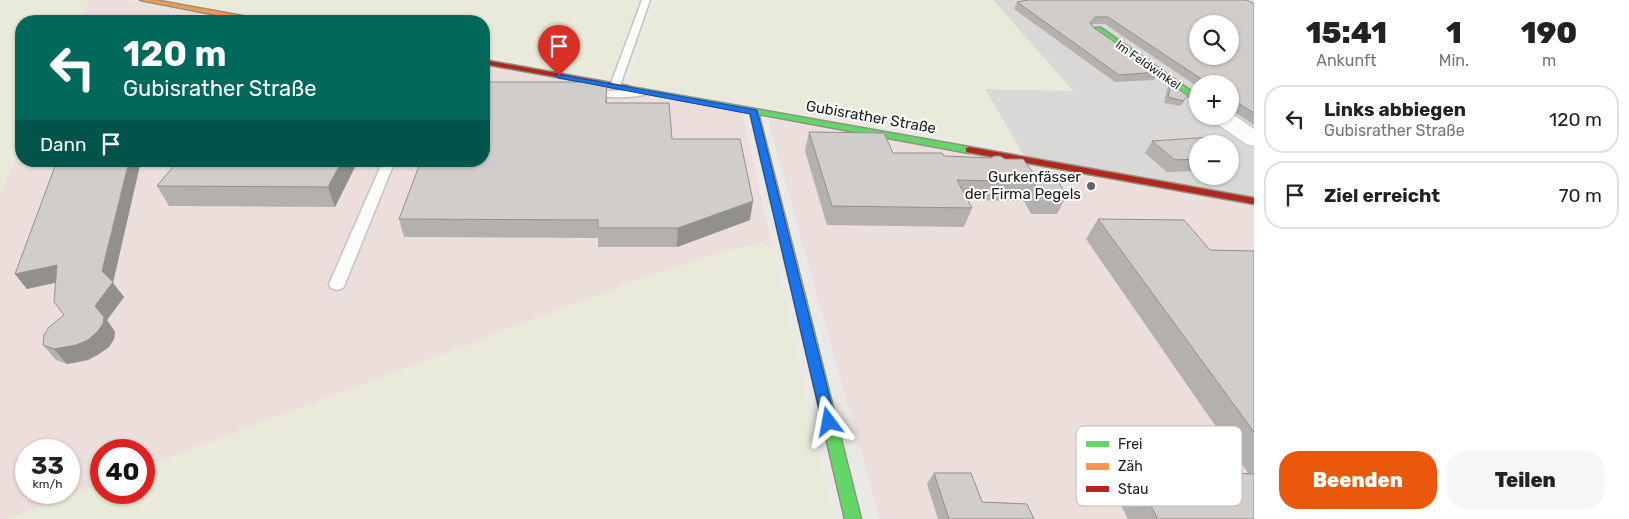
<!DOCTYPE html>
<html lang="de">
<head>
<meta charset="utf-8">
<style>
	body { margin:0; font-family:Rubik,sans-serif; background:#f6f6f6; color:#222; height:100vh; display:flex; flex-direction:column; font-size:19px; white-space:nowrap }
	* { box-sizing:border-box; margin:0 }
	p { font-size:16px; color:#767676 }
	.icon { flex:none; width:28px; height:28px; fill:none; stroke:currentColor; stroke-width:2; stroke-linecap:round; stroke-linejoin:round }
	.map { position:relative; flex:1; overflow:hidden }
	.drawer { display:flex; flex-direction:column; background:#fff; width:375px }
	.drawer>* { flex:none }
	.hud { position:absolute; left:15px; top:15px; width:475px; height:152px; border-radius:20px; box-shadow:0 1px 4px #0004; background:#00695c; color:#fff; overflow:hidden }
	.fabs { position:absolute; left:1189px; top:15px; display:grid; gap:10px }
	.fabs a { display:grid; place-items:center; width:50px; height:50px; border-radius:50%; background:#fff; box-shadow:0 1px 4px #0004; font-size:25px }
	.speed { position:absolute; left:15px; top:439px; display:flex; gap:10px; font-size:25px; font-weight:700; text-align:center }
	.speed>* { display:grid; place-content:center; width:65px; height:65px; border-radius:50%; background:#fff; box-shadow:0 1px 4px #0004; line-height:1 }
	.speed small { font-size:12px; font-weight:400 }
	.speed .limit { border:8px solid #d22; background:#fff; color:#111 }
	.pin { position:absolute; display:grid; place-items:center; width:42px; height:42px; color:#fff; margin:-51px -21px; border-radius:50% 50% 50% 0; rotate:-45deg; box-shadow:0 0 5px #0007 }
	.pin .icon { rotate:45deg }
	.me { position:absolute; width:55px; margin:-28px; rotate:347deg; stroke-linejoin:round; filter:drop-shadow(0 0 4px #0008) }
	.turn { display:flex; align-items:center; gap:18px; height:105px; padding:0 25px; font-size:22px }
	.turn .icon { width:65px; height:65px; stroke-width:2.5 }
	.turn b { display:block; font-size:35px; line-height:42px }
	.then { display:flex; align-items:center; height:48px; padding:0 25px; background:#0003; gap:10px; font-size:19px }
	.eta { display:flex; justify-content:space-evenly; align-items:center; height:85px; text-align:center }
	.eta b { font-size:30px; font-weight:800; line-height:35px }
	.action { display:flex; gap:10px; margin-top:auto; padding:10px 25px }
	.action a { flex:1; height:58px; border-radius:20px; background:#ea580c; color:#fff; font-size:20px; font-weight:800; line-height:58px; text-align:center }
	.action a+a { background:#f6f6f6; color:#222 }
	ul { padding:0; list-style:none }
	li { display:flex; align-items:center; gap:15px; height:68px; margin:0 10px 8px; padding:0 15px; border:2px solid #e0e0e0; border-radius:20px }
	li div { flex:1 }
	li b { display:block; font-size:19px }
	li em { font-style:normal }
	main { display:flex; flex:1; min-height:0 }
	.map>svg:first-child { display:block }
	.residential { fill:#dad8d6; fill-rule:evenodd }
	.commercial { fill:#ecdedb; fill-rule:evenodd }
	.farmland { fill:#e9ead9 }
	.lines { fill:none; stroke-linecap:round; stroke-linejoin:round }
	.lane-casing { stroke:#c3c2c1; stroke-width:3 }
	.street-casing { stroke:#c3c2c1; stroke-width:2 }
	.fast-casing { stroke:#90937f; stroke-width:3 }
	.slow-casing { stroke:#90937f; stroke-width:3 }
	.jam-casing { stroke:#90937f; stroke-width:3 }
	.lane { fill:#fcfcfb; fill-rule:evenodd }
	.street { fill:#fcfcfb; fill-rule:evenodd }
	.fast { fill:#63d668; fill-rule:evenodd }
	.slow { fill:#ff974d; fill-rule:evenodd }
	.jam { fill:#b3261e; fill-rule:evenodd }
	.wall { fill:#b3b0ae }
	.shaded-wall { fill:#92908d }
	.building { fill:#d0cdca; stroke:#92908d; fill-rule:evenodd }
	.route { fill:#1a73e8; stroke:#114b97 }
	.poi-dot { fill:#646462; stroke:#fff; stroke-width:2 }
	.labels { text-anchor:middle; stroke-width:4; stroke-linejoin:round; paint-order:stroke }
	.far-street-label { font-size:12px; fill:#1c1c1c; stroke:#fff }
	.street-label { font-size:15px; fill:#1c1c1c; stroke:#fff }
	.poi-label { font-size:15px; fill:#1c1c1c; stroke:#fff; text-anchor:end }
	.key { fill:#fff; stroke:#bbb; stroke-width:1 }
	.key-label { font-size:14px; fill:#1c1c1c }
</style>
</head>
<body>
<main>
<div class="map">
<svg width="1254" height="519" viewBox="0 0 1254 519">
	<rect width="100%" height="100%" fill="#ebe9e5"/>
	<!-- residential -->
	<path class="residential" d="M993,0H1254V205L1029,165L985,89L1072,90ZM1198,24H1230V56H1198ZM1198,84H1230V116H1198ZM1198,144H1230V176H1198Z"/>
	<!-- commercial -->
	<path class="commercial" d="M89,0H127L242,21H80Z
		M484,66L742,113L773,249L764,243L733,249L656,273L144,467V450H101V483L6,519H0V194L21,148V161H484ZM26,450H69V492H26Z
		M770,119L1254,205V519H880L769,124Z"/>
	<!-- farmland -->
	<path class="farmland" d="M0,0H89L80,21H21V148L0,194Z
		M167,0H643L615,76L608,78L484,57V21H286Z
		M654,0H993L1073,91L985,89L1021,151L635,84L630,81L629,77Z
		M764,243L773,249L833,519H6L101,483V492H144V467L656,273L733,249Z"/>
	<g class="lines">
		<defs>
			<path id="lane" d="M642,0H650L620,86L619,88H611L610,86Z
				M588,89L613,91L644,89L650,92C640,100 597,97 584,94L582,92Z
				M383,161H395L345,284L343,288L337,290L331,288L329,284Z"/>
			<path id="street" d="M1230,112L1254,129V146L1246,144L1213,121L1210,116H1230Z"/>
			<path id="fast" d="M1095,28H1101L1198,96V102L1095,32Z
				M625,86L969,147L974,150L969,153L628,90H625Z
				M800,296L804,297L806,300L861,519H845L794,300L796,297Z"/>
			<path id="slow" d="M140,0H154L259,19L263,21H249Z
				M754,109L758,112L806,300L804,303H796L794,300L750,112Z"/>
			<path id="jam" d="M484,60L628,86L632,88L628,90L484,64Z
				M969,147L1254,198V204L966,152V148Z"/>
		</defs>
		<!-- lane casing -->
		<use href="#lane" class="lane-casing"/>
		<!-- street casing -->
		<use href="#street" class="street-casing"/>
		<!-- fast casing -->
		<use href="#fast" class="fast-casing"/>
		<!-- slow casing -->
		<use href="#slow" class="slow-casing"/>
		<!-- jam casing -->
		<use href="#jam" class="jam-casing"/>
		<!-- lane -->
		<use href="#lane" class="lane"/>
		<!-- street -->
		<use href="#street" class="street"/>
		<!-- fast -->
		<use href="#fast" class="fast"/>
		<!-- slow -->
		<use href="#slow" class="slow"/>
		<!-- jam -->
		<use href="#jam" class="jam"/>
	</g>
	<!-- wall -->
	<path class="wall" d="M1017,2L1254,4V125L1230,109V84H1198V87L1105,24H1092L1094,28L1158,72L1154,80L1115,82L1014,9Z
		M1171,84L1184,102L1180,106L1164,103L1167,89Z
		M607,103L672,139L750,220L677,247H598V238L404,237L399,219Z
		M809,132L893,153L944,156L1005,159L1034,174L1067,195L1057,214H1031L1024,201L968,200L972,208L964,227L827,225L805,151Z
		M1152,141L1198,144V171L1167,172L1145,153Z
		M1230,150L1239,157L1230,169Z
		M178,161H358L335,207L169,206L157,186Z
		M1098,219L1210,250L1254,251V519H1128L1113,489L1131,470L1248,473L1086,239Z
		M15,274L113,283L124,297L107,320L115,332L114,339L109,347L99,354L88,360L67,364L56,360L43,345L64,315L55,282L27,289Z
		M934,473L982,502L1034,519H938L927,484Z"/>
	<!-- shaded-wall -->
	<path class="shaded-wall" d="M607,82V99L606,120V103Z
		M129,161H141L113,283L124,297L107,320L115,332L114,339L109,347L99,354L88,360L67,364L54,349L95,306L102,271Z
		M342,161H358L335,207L328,187Z
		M753,201L750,220L677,247L678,228Z
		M57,265L68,280L27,289L15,274Z"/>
	<!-- building -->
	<path class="building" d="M1028,0H1246L1254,4V113L1230,98V84H1209L1108,17H1095L1090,23L1094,28L1158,72L1119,75L1017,2ZM1198,24H1230V56H1198Z
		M259,16L267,21H249L251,18Z
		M484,82H607L606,103H669L672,139H740L753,201L678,228H598V220L399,219L421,161H484Z
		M1171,84L1188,96L1183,101L1168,97Z
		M809,132L884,133L893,153H942L944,156L991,158L994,156H1000L1005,159H1023L1034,174H1053L1067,195H1041L1033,182L957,180L972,208L832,206Z
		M1214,137L1222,144H1198V159L1175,160L1152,141Z
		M1230,150L1239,157H1230Z
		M57,161H129L102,271L113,282L95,306L104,317L103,324L97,332L88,340L76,345L54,349L43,345L44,335L49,327L64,315L54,302L57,265L15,274Z
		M178,161H342L328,187L157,186Z
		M1098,219L1184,220L1210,250L1254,251V432Z
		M1131,470L1254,474V519H1158Z
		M934,473H971L982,502L1027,504L1034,519H949Z"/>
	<!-- route -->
	<path class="route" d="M556,74L757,110L836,422L834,426L829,428L824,426L822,422L750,114L559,78L555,76Z"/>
	<!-- markers -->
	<circle class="poi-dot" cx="1091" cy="186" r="5"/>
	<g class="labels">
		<!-- far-street labels -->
		<g class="far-street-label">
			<text transform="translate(1148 65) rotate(35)" y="4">Im Feldwinkel</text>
		</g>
		<!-- street labels -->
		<g class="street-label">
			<text transform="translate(871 117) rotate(10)" y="5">Gubisrather Straße</text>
		</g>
		<!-- poi labels -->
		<g class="poi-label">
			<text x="1081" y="182">Gurkenfässer<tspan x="1081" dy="17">der Firma Pegels</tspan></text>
		</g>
	</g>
	<!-- legend -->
	<rect x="1076" y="426" width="166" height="80" rx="8" class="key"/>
	<rect x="1086" y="441" width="23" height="6" fill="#63d668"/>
	<rect x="1086" y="463" width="23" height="7" fill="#ff974d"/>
	<rect x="1086" y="486" width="23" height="6" fill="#b3261e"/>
	<g class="key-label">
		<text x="1118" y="449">Frei</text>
		<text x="1118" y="471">Zäh</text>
		<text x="1118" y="494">Stau</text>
	</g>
</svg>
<div class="fabs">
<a><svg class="icon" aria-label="search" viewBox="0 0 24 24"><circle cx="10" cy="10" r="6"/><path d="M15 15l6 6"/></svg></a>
<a>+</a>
<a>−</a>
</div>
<div class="speed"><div>33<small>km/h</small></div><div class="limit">40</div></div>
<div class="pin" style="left:559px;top:76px;background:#d93025"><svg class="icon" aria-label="arrive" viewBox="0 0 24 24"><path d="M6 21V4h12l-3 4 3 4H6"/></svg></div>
<svg class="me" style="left:829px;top:422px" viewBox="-20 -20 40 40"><path d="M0-17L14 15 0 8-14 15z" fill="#1a73e8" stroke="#fff" stroke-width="4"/></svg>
<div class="hud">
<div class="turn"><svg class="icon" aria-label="left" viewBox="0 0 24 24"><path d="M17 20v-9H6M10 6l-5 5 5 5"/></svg><div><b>120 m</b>Gubisrather Straße</div></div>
<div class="then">Dann<svg class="icon" aria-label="arrive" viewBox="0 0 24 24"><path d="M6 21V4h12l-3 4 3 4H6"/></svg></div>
</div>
</div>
<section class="drawer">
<div class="eta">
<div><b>15:41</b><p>Ankunft</p></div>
<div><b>1</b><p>Min.</p></div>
<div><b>190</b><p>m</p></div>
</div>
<ul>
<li><svg class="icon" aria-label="left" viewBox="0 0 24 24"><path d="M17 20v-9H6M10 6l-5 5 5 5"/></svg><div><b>Links abbiegen</b><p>Gubisrather Straße</p></div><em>120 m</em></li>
<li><svg class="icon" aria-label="arrive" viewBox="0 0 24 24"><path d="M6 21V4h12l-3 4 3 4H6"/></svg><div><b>Ziel erreicht</b></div><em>70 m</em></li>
</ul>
<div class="action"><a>Beenden</a><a>Teilen</a></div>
</section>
</main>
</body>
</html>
